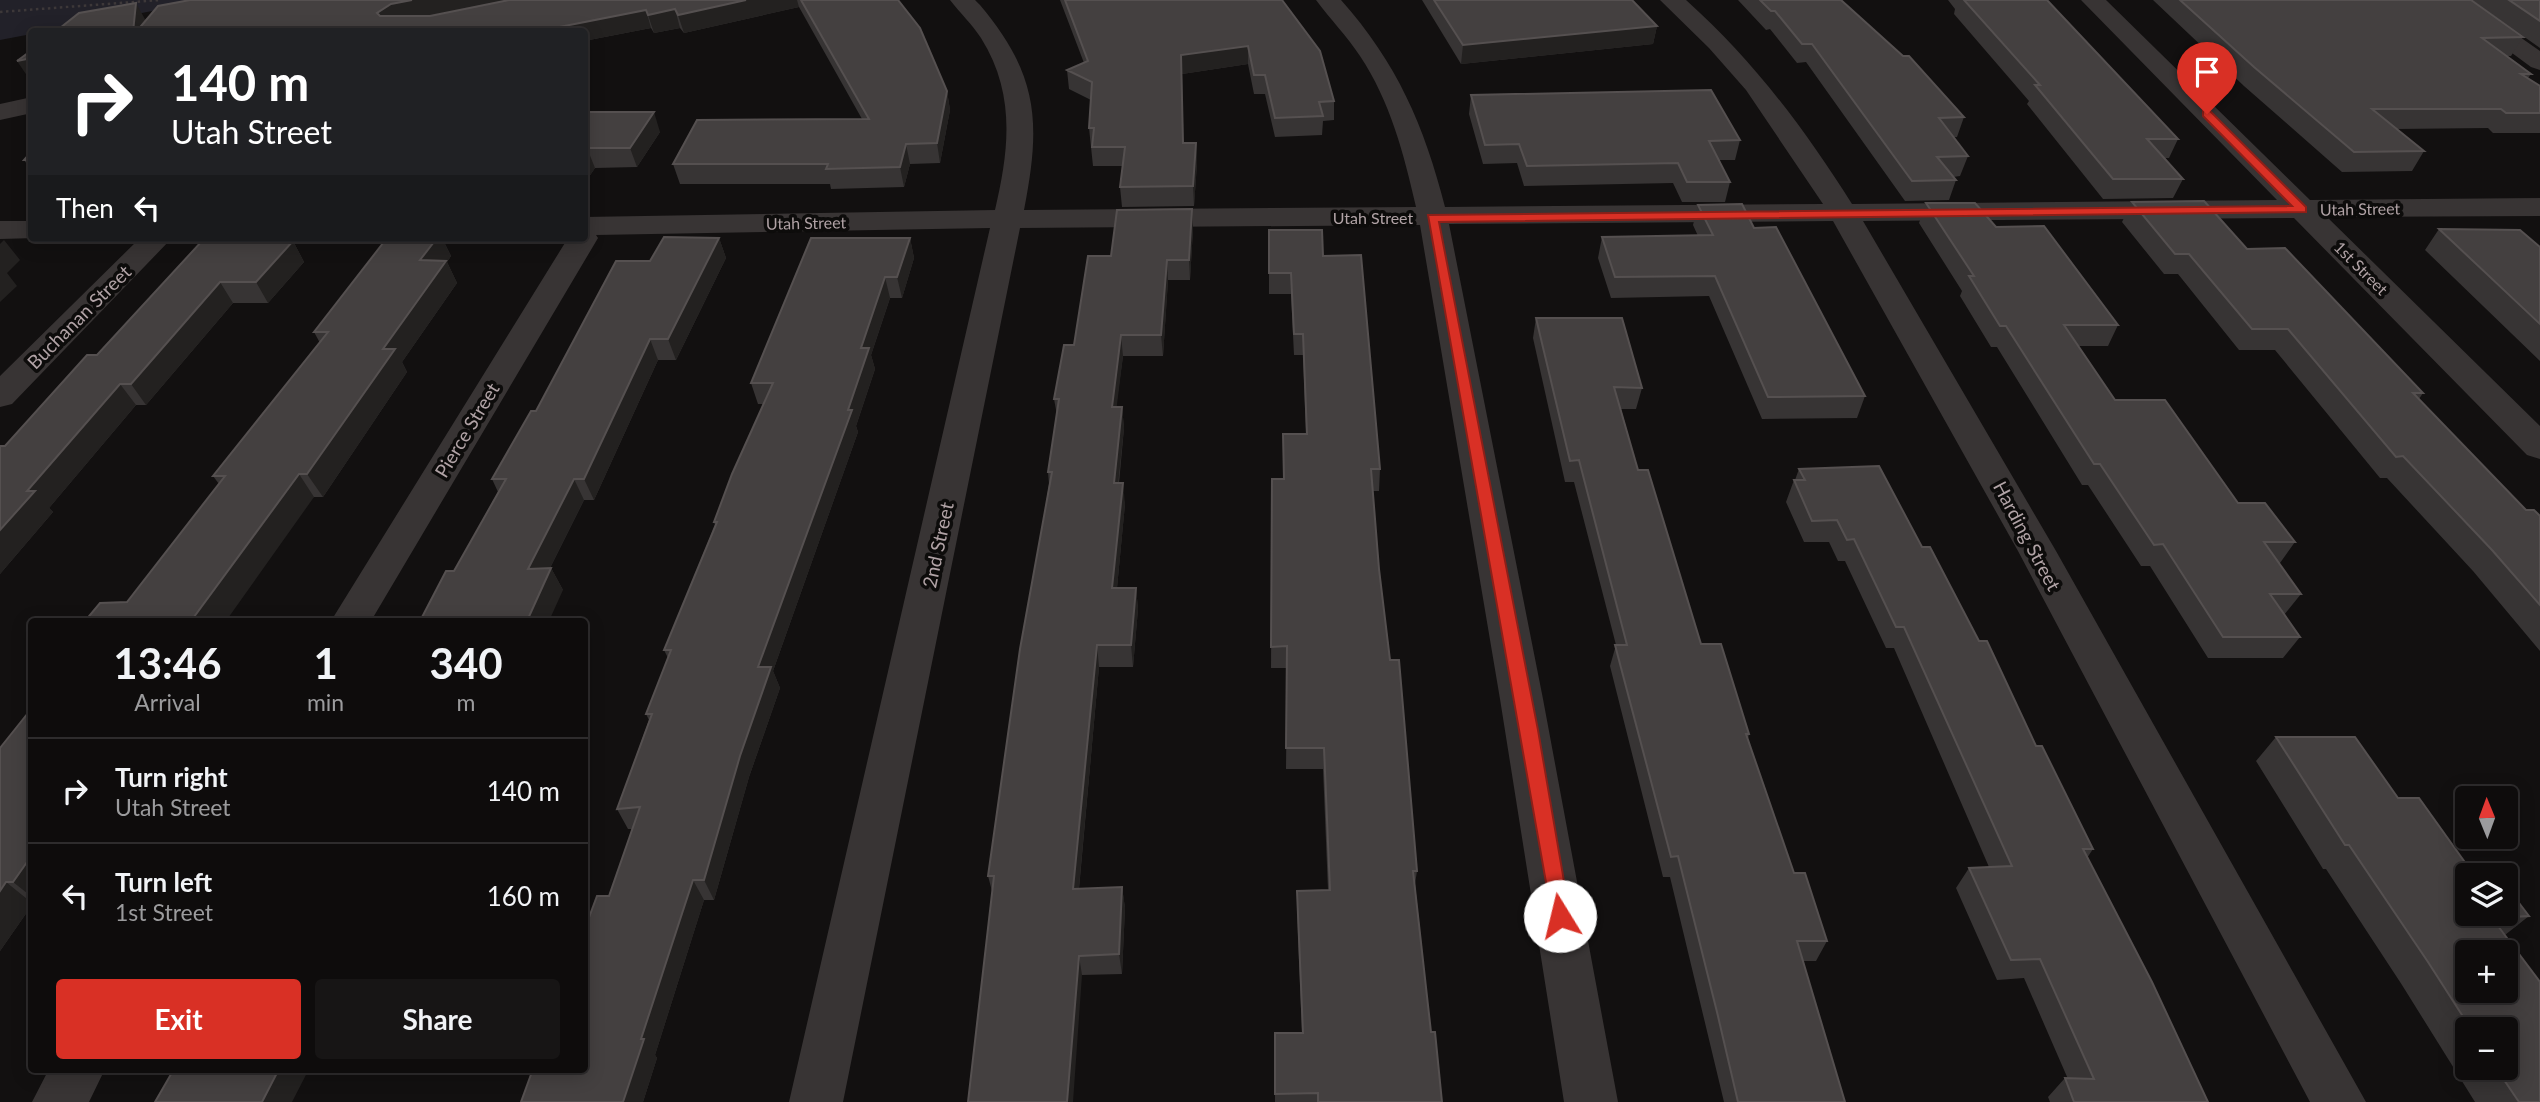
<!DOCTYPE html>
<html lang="en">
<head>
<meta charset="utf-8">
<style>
	body { margin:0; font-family:Lato,sans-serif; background:#171515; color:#f1f3f6; height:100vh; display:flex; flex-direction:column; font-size:26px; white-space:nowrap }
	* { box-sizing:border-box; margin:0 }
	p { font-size:23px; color:#9b9b9d }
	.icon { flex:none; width:38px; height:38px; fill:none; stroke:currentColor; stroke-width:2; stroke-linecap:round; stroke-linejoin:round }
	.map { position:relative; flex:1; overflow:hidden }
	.side { position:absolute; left:28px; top:618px; width:560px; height:455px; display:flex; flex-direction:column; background:#0e0c0c; border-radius:7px; box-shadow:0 4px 18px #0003,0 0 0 2px #2e2c2d }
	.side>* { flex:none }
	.guide { position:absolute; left:28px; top:28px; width:560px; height:214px; border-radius:7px; box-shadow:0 4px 18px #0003,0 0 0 2px #2e2c2d; background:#202124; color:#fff; overflow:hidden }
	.needle { width:46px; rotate:359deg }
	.fabs { position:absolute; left:2455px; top:786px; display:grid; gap:14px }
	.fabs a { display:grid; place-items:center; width:63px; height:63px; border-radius:7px; background:#0e0c0c; box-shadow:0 4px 18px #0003,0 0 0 2px #2e2c2d; font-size:35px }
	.pin { position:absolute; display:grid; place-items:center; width:60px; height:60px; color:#fff; margin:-72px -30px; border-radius:50% 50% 50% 0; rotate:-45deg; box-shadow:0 0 7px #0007 }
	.pin .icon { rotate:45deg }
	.me { position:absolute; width:77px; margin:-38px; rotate:351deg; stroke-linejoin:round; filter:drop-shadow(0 0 5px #0008) }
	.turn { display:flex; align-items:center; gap:24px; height:147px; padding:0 28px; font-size:32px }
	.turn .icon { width:91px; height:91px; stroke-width:2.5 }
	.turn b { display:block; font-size:49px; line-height:60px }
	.then { display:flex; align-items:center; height:66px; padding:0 28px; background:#0003; gap:14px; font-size:26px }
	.eta { display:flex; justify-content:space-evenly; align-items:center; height:119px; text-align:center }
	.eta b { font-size:42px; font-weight:700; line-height:49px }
	.cta { display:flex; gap:14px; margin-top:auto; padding:14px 28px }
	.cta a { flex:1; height:80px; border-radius:7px; background:#d93025; color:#fff; font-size:28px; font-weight:700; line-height:80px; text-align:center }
	.cta a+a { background:#171515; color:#f1f3f6 }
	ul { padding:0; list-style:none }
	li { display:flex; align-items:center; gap:21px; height:105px; padding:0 28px; border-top:2px solid #2e2c2d }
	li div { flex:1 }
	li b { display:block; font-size:26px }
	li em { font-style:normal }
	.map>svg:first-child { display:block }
	.green { fill:#222129 }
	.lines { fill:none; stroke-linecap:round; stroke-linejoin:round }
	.path { stroke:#3d3839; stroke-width:2.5; stroke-dasharray:2.5 3.5; stroke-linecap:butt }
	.minor { fill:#383434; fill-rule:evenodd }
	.wall { fill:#373434; fill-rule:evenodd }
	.shaded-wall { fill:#232120 }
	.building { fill:#444040; stroke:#555050; stroke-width:2; fill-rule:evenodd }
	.route { fill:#d93025; stroke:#8d1f18; stroke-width:2 }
	.labels { text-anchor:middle; stroke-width:7; stroke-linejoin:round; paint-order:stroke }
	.far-street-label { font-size:16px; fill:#b1a3a6; stroke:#0d0c0b }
	.street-label { font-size:19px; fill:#b1a3a6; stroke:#0d0c0b }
</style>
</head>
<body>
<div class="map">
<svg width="2540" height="1102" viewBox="0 0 2540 1102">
	<rect width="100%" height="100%" fill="#121010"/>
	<!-- green -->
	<path class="green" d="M0,0H210L0,40Z"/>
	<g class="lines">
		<!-- path -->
		<path class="path" d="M0,12L160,0"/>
		<!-- minor -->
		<path class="minor" d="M950,0H975L980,5C1039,75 1041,123 1024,210L1416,207C1404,154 1390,101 1360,56C1347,36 1330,19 1316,0H1341C1397,63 1424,125 1445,207L1823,204L1746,90L1709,48L1660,0H1686C1753,60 1804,128 1852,204L2277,200L2081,0H2106L2310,200L2540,198V216L2327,217L2540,426V459L2527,455L2294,218L1863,221L2056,551L2366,1102H2310L2018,551L1833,221L1449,224L1543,699L1618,1102H1564L1500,699L1420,225L1020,228L843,1102H789L990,228L596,235L598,238L371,621H331L568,238H584V217L995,210C1009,150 1016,94 981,38C972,24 960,13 950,0Z
			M2440,0H2467L2540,51V70L2531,67Z
			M32,97V113L0,120V104Z
			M0,221H32V238H36L0,239Z
			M140,238H172L12,404L0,407V376Z
			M49,1069H105L89,1102H32Z"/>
	</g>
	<!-- wall -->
	<path class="wall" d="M190,0H898L947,91L950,110L940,163L910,164L904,187L831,189L830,184H680L673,164L862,119L799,7L684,33L680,28L654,33L651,28L584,41V32L146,21Z
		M1060,0H1282L1334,101V120L1323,121L1322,135L1275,137L1265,94H1254L1248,64L1182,74L1183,143H1196L1197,163L1194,206L1122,207L1120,187L1123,166H1093L1089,128L1091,100L1069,89L1067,70L1084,63Z
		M1422,0H1632L1657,26L1653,44L1461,64Z
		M1738,0H1841L1964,117L1957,137H1953L1968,156L1960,176L1953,177L1956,180L1949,200L1905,201L1806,62L1797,63L1770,29L1766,30Z
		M1948,0H2047L2178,139L2169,158H2165L2183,179L2173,198L2103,199L2027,104L2029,101L1954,14L1955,9Z
		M2153,0H2471L2523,37L2511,56H2507L2531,74L2528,78L2540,86V133H2493L2488,128L2396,129L2424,151L2412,171L2342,172L2244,86Z
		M2472,0H2540V48Z
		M1471,95L1740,140L1735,160H1719L1730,182L1725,202H1682L1673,183L1524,186L1517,163L1483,164L1469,114Z
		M584,112L660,132L637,167L595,168L584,184Z
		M32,151V171L24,160Z
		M2132,202L2247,249L2423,393L2419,399L2526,510L2540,516V651L2473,571L2387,478H2380L2275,350H2239L2178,274H2164L2122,222Z
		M1926,203L1996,227L2118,325L2108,346H2078L2115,400L2238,503L2295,542L2280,563H2278L2301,594L2284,615L2300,637L2283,658H2208L2150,566H2141L2088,485H2082L1997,347H1991L1960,296L1962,291L1919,223Z
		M1698,205L1754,228L1865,396L1857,418L1762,419L1709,296L1611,298L1598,258L1602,237L1698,236L1693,225Z
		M1193,229L1190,280H1168L1163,356H1123L1116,407H1122L1124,428L1119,483L1125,504L1117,588H1136L1138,609L1133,667H1099L1079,889L1122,887L1125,908L1122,974L1082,975L992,891L988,876L1049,484L1048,472L1057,415L1054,399L1074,345Z
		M2439,229L2540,247V361L2425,250Z
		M1269,230L1323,256L1380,469L1379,491H1373L1379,569L1417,871L1415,884L1431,1032L1442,1102H1275V1033H1302L1297,911V891L1328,890L1323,769H1286L1287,668H1271L1272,479H1283V434H1306L1303,355H1294L1291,294H1269Z
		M437,238H442L451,256L447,262L457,283L402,362L407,372L323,497H314L127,602L219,484L213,476L320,343L314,332Z
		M719,238L726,258L676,360H658L594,500H584L550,568H551L563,590L454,571L498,492L492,479L536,411L650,261Z
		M910,238L914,258L902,298H890L871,355L875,369L856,426L858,432L773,671L780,688L749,777L714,900H704L655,1055L657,1058L643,1102L609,896L632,829H628L617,809L649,720L646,714L668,658L664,650L715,525L714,522L763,404H758L751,383Z
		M202,241H293L304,262L268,303H233L146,405H136L49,508L53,512L0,574V446H5L97,355Z
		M1536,318L1642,388L1636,409H1621L1638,470L1701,644L1749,734L1748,739L1794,873L1827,941L1816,961H1803L1845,1102H1724L1670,877H1663L1610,666L1616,645L1574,482H1565L1533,338Z
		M1799,469L1922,547L1979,641L2093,849L2087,858L2208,1102H2050L2048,1097L2065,1078L2068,1079L2024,978L1997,980L1956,888L1969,868L1989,867L1894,648H1886L1845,561H1838L1829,542H1804L1786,502L1794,480H1795Z
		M32,708V905L0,951V748Z
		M2276,737L2398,798L2474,875L2529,916L2505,935L2540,1102H2475L2402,985L2326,869H2323L2256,761ZM2468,1029H2506V1068H2468Z"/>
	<!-- shaded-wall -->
	<path class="shaded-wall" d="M412,0H509L385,32L377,13L391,4Z
		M746,0H797L799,7L684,33L678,15Z
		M136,3L146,21L145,32H133Z
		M675,9L680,28L654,33L648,15Z
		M646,10L651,28L584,41V32H534Z
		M1657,26L1653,44L1461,64L1463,45Z
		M1248,46V64L1182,74L1184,163L1181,55Z
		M32,58V79L30,80L17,61Z
		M947,91L950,110L940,163L937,143Z
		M654,112L660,132L637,167L630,148Z
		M1196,143L1197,163L1194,206L1193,186Z
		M906,144L910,164L904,187L900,167Z
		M587,148L595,168L584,184V152Z
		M1192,209L1193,229L1190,280L1189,260Z
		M437,238H442L451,256L447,262L457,283L402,362L407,372L323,497L307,474L383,349L420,260Z
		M719,238L726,258L676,360L668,339Z
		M910,238L914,258L902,298L897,277Z
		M4,240L20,260L7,273L17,286L0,302V244Z
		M293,241L304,262L268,303L256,282Z
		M1167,260L1168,280L1163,356L1161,335Z
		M885,277L890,298L871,355L875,369L856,426L858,432L773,671L780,688L749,777L714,900L704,880L740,756L758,667L848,410L861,348Z
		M220,282L233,303L146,405L131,384Z
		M1121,335L1123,356L1114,428L1112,407Z
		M650,339L658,360L594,500L584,479Z
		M120,384L136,405L49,508L53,512L0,574V530L27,491Z
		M1122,407L1124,428L1116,504L1114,483Z
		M299,474L314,497L226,621H191Z
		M574,479L584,500L539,590L528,569Z
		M1123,483L1125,504L1115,609L1112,588Z
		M551,568L563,590L549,621H527Z
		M1136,588L1138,609L1133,667L1131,645Z
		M1097,645L1099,667L1077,909L1073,889Z
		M32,855V897L13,882Z
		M693,880L704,900L655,1055L657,1058L643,1102H623L641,1039Z
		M6,882L32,903V905L0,951V891Z
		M1122,887L1125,908L1122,974L1119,954Z
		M1079,956L1082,975L1073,1102H1067Z
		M279,1069H309L292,1102H262Z"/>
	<!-- building -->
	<path class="building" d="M190,0H412L391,4L377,13L380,16H430L509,0H746L678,15L675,9L648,15L646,10L534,32H136L158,6Z
		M801,0H898L920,28L947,91L937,143L906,144L900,167L826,169L828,164H673L697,120L869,119Z
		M1065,0H1282L1320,51L1334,101L1319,102L1323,116L1275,118L1265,75H1254L1248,46L1181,55L1183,143H1196L1193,186L1120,187L1125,147H1092L1094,128H1089L1092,82L1067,70L1088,61Z
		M1434,0H1632L1657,26L1463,45Z
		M1760,0H1841L1903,56H1909L1964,117L1939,118L1968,156L1937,157L1956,180L1912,181L1812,44H1802L1775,11H1771Z
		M1964,0H2047L2178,139H2147L2183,179H2113L2035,85H2040Z
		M2180,0H2471L2523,37L2482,38L2531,74H2521L2540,86V113H2506L2501,109H2372L2424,151L2354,152L2254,67Z
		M2509,0H2540V21Z
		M136,3L133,32H55L79,13Z
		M32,50V58L17,61Z
		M1711,90L1740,140L1709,141L1730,182H1687L1678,163L1527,166L1519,144L1485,145L1471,95Z
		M584,112H654L630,148H587L584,152Z
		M32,151V160H24Z
		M2204,201L2247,249L2285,248L2423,393H2413L2526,510H2534L2540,516V605L2492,550L2403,456L2396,457L2288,329H2252L2189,254H2175L2132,202Z
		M1926,203H1975L1996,227L2044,226L2118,325H2064L2115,400H2165L2238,503H2265L2295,542H2264L2301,594H2270L2300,637H2223L2163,544L2154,545L2100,464H2094L2006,326H2000L1969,276H1974Z
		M1742,204L1754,228L1776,227L1865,396L1768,397L1715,276L1615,277L1602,237L1713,235L1698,205Z
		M1192,209L1189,260H1167L1161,335H1121L1112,407H1122L1114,483H1123L1112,588H1136L1131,645H1097L1073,889L1122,887L1119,954L1079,956L1067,1102H968L994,876H988L1020,649L1052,472H1048L1059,399H1054L1064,345H1074L1088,256H1111L1117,210Z
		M2439,229L2520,230L2540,247V324Z
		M1269,230H1322L1323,256L1361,255L1380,469H1371L1379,569L1390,660H1399L1417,871H1413L1431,1032H1435L1442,1102H1318V1093L1275,1094V1033H1303L1297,891L1330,890L1324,748H1286L1287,646L1271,647L1272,479H1284L1283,434H1307L1303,334H1294L1291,273H1269Z
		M664,237L719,238L668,339H650L584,479H574L528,569L551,568L527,621H420L446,571H454L506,479H492L531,411H536L616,261H650Z
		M387,238H437L420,260L446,261L383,349H395L307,474H299L191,621H85L100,603L127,602L225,476H213L328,332H314Z
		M811,238H910L897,277H885L861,348H869L848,410H852L758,667H771L740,756L704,880H693L641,1039H644L623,1102H521L533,1069H584V931L597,896H609L640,807L617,809L652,714H646L671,650H664L717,522H714L732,474L773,383H751Z
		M202,241H293L256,282H220L131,384H120L27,491H35L0,530V446H5L87,355H97Z
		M1536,318H1622L1642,388L1614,387L1638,470H1648L1701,644H1721L1749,734H1746L1794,873H1805L1827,941H1797L1845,1102H1738L1717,1012L1678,856L1671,857L1615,645H1627L1579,460L1570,461Z
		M1879,466L1922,547H1930L1979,641H1987L2036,746H2042L2093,849H2083L2152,982L2208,1102H2074L2065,1078L2094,1079L2040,959L2011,960L1969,868L2012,866L1904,627H1896L1854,539L1847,540L1837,520L1812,521L1794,480H1805L1799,469Z
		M32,708V855L13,882H6L0,891V748Z
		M2276,737H2355L2398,798H2419L2474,875H2468V914H2506V886L2529,916L2492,918L2540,982V1102H2519L2496,1068H2506V1029H2471L2428,962L2349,845H2345ZM2468,952H2506V990H2468Z
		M174,1069H279L262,1102H155Z"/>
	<!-- route -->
	<path class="route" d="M2203,111H2210L2306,207V212L1439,222L1538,730L1570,916L1567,922L1560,925L1553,922L1428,215L2292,206L2203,116Z"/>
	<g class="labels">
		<!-- far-street labels -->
		<g class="far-street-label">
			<text transform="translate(2360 209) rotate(-1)" y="6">Utah Street</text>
			<text x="1373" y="224">Utah Street</text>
			<text transform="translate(806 223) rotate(-1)" y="6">Utah Street</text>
			<text transform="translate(2361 268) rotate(45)" y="6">1st Street</text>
		</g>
		<!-- street labels -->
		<g class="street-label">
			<text transform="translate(79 317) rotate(-45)" y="7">Buchanan Street</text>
			<text transform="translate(467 430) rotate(-59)" y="7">Pierce Street</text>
			<text transform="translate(2027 536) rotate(62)" y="7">Harding Street</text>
			<text transform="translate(938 545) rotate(-78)" y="7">2nd Street</text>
		</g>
	</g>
</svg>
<div class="fabs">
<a><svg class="needle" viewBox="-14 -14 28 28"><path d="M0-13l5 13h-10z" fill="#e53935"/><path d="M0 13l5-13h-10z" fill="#9b9b9d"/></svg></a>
<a><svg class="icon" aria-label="layers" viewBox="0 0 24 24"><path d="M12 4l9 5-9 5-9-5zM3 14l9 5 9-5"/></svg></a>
<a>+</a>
<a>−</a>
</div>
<div class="pin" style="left:2207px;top:114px;background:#d93025"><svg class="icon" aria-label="arrive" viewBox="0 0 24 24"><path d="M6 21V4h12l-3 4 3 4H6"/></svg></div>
<svg class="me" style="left:1560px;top:916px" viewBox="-20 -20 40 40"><circle r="19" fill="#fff"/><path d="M0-13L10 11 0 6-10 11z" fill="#d93025"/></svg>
<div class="guide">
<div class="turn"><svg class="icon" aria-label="right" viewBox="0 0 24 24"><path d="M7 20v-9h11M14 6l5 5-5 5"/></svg><div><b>140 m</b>Utah Street</div></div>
<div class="then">Then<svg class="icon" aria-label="left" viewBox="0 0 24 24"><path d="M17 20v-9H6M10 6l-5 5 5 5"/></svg></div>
</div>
<section class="side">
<div class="eta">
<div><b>13:46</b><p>Arrival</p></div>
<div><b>1</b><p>min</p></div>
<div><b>340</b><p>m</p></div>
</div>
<ul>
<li><svg class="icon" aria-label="right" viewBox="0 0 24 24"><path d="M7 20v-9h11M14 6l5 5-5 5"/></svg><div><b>Turn right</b><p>Utah Street</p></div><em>140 m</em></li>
<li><svg class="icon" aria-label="left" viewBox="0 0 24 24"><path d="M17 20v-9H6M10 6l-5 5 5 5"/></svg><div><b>Turn left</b><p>1st Street</p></div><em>160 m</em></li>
</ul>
<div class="cta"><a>Exit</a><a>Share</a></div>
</section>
</div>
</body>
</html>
